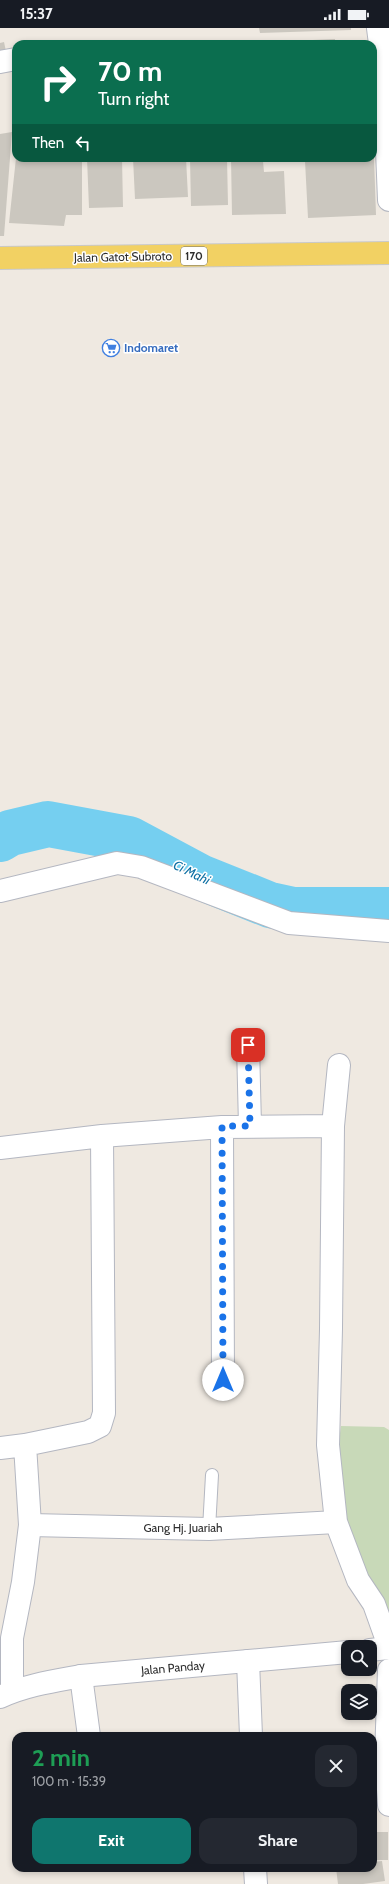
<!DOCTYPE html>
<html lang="en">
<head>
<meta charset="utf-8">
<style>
	body { margin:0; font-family:Cabin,sans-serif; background:#242831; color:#f1f3f6; height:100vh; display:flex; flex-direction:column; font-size:15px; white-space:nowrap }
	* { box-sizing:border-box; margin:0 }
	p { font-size:13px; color:#9ea1a6 }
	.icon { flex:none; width:22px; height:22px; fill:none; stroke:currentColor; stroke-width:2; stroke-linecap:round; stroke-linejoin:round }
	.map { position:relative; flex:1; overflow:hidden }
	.panel { position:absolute; left:12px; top:1704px; width:365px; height:140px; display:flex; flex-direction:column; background:#171b24; border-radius:12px; box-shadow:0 2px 6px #0003 }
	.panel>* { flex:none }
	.top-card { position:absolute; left:12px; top:12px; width:365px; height:122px; border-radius:12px; box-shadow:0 2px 6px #0003; background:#0b6e4f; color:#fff; overflow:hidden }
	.buttons { position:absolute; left:341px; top:1612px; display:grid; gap:8px }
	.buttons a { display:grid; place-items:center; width:36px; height:36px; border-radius:8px; background:#171b24; box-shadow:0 2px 6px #0003; font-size:20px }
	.pin { position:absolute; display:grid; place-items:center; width:34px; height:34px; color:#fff; margin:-17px; border-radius:8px; box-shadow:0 2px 6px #0006 }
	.me { position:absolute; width:44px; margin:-22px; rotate:0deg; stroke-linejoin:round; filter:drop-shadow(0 0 3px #0008) }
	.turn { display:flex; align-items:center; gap:14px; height:84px; padding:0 20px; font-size:18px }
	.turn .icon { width:52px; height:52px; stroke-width:2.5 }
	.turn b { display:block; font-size:28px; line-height:34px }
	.then { display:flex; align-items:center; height:38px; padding:0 20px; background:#0003; gap:8px; font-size:15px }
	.round { display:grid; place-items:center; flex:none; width:42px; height:42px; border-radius:12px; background:#242831 }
	.head { display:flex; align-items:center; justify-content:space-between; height:68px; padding:0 20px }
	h1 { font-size:24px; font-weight:700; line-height:30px; color:#1e9e55 }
	.button { display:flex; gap:8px; margin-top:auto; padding:8px 20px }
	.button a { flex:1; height:46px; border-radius:12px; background:#0f766e; color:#fff; font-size:16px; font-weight:700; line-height:46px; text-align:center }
	.button a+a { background:#242831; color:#f1f3f6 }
	.status { display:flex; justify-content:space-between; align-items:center; height:28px; padding:0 20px; background:#171b24; direction:ltr }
	.status svg { height:11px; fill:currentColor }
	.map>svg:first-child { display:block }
	.cemetery { fill:#c8d9b8 }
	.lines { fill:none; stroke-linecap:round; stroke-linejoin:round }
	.river { stroke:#75cff0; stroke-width:46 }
	.building { fill:#cbc7bf }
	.service-casing { stroke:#b4b7c1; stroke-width:14 }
	.minor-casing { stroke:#b4b7c1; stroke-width:24 }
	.tertiary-casing { stroke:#b4b7c1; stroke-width:24 }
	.primary-casing { stroke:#c9c9c9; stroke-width:24 }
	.service { stroke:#fff; stroke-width:12 }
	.minor { stroke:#fff; stroke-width:22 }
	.tertiary { stroke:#fff; stroke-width:22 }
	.primary { stroke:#f2d163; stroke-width:22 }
	.route { stroke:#1a73e8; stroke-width:7; stroke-dasharray:0 12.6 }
	.labels { text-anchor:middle; stroke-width:3; stroke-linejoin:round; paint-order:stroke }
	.shield { fill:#fff; stroke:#6d6d6d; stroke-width:1 }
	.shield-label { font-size:11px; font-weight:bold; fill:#2e2e2e }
	.street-label { font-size:12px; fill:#2e2e2e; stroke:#fff }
	.shop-label { font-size:12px; font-weight:bold; fill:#366cbe; stroke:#fff; text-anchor:start }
	.water-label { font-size:13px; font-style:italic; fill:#0d6fa3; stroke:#fff }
</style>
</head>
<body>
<div class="status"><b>15:37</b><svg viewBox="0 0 49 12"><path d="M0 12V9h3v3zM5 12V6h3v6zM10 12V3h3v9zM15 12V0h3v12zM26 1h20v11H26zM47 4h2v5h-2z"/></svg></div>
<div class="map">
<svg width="389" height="1856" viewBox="0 0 389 1856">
	<rect width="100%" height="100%" fill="#efe9e1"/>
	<!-- cemetery -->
	<path class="cemetery" d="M341,1398L384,1399L389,1402V1605L340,1494L338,1419Z"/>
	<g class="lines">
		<!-- river -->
		<path class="river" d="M0,811L10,805L48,796L129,811L200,849L270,877L293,882H389"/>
	</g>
	<!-- building -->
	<path class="building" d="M259,0H351V2L260,5Z
		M335,11V16H267V14Z
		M4,14L7,28L0,29V15Z
		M12,104L4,208H0V106Z
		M16,130H82V187H66L64,198L9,195Z
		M87,130H122L123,179L89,180Z
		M133,130H186L188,169L135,171Z
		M190,130H227L228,177L191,178Z
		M231,130H374L376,187L308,190L305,133H263L264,144L284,143L286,186L232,187Z
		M373,1804H388V1832H373Z
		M382,1833L385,1853L363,1856H338L336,1840H373V1834Z"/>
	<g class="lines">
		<defs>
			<path id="service" d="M209,1501L212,1447"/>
			<path id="minor" d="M378,0L384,47L389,172
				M0,34L16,31
				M0,863L117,835L141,839L289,895L389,903
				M248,1017L250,1098
				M339,1037L333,1098L331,1301L328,1417L336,1494L358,1552L374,1576L389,1618
				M222,1099L223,1352
				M0,1120L102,1108L222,1099L333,1098
				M25,1417L88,1404L100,1398L104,1385L102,1108
				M0,1420L25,1417L30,1497L23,1554L12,1610V1663
				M30,1497L209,1501L336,1494
				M248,1633L251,1708
				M389,1642L386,1729L389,1777
				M81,1648L89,1708
				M255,1840L256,1856"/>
			<path id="tertiary" d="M370,1622L389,1620
				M0,1669C26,1657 54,1653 81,1648L348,1624"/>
			<path id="primary" d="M0,230L389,225"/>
		</defs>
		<!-- service casing -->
		<use href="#service" class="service-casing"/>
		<!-- minor casing -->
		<use href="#minor" class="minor-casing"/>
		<!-- tertiary casing -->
		<use href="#tertiary" class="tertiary-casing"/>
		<!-- primary casing -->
		<use href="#primary" class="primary-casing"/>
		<!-- service -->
		<use href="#service" class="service"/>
		<!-- minor -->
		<use href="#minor" class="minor"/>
		<!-- tertiary -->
		<use href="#tertiary" class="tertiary"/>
		<!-- primary -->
		<use href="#primary" class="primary"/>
	</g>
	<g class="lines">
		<!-- route -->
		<path class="route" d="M223,1352L222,1098H250L248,1017"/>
	</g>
	<!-- icons -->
	<defs>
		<symbol id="supermarket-ring" viewBox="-11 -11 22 22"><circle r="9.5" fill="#fff" stroke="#3f7fe0" stroke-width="1.5"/><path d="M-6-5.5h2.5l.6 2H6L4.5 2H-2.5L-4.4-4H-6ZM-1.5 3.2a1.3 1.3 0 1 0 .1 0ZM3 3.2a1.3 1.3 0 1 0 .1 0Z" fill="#3f7fe0"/></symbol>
	</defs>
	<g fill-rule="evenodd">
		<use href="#supermarket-ring" x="101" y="310" width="20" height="20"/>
	</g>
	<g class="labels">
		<!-- shield labels -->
		<rect class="shield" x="181" y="219" width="26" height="18" rx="3"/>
		<g class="shield-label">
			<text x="194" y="232">170</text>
		</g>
		<!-- street labels -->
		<g class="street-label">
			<text transform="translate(123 229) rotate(-1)" y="4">Jalan Gatot Subroto</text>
			<text x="183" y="1504">Gang Hj. Juariah</text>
			<text transform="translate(173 1640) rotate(-5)" y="4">Jalan Panday</text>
		</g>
		<!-- shop labels -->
		<g class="shop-label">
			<text x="124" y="324">Indomaret</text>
		</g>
		<!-- water labels -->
		<g class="water-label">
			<text transform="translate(192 844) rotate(26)" y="5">Ci Mahi</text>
		</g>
	</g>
</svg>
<div class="buttons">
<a><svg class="icon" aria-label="search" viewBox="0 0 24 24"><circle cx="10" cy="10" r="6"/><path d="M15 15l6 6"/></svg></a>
<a><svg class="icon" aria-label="layers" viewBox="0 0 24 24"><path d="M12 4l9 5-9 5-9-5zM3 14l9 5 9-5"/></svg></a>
</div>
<div class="pin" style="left:248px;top:1017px;background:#d93025"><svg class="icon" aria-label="arrive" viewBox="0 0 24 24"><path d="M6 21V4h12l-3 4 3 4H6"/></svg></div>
<svg class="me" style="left:223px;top:1352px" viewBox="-20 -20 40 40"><circle r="19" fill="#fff"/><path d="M0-13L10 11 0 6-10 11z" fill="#1a73e8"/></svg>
<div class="top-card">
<div class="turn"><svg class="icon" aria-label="right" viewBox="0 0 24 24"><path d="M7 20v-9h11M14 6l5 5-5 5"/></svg><div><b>70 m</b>Turn right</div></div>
<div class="then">Then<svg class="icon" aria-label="left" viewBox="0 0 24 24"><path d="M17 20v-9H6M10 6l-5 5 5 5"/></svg></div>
</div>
<section class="panel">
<div class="head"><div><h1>2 min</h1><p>100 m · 15:39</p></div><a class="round"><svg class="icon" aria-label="close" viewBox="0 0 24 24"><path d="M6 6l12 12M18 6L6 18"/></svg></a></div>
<div class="button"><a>Exit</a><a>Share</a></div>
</section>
</div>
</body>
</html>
